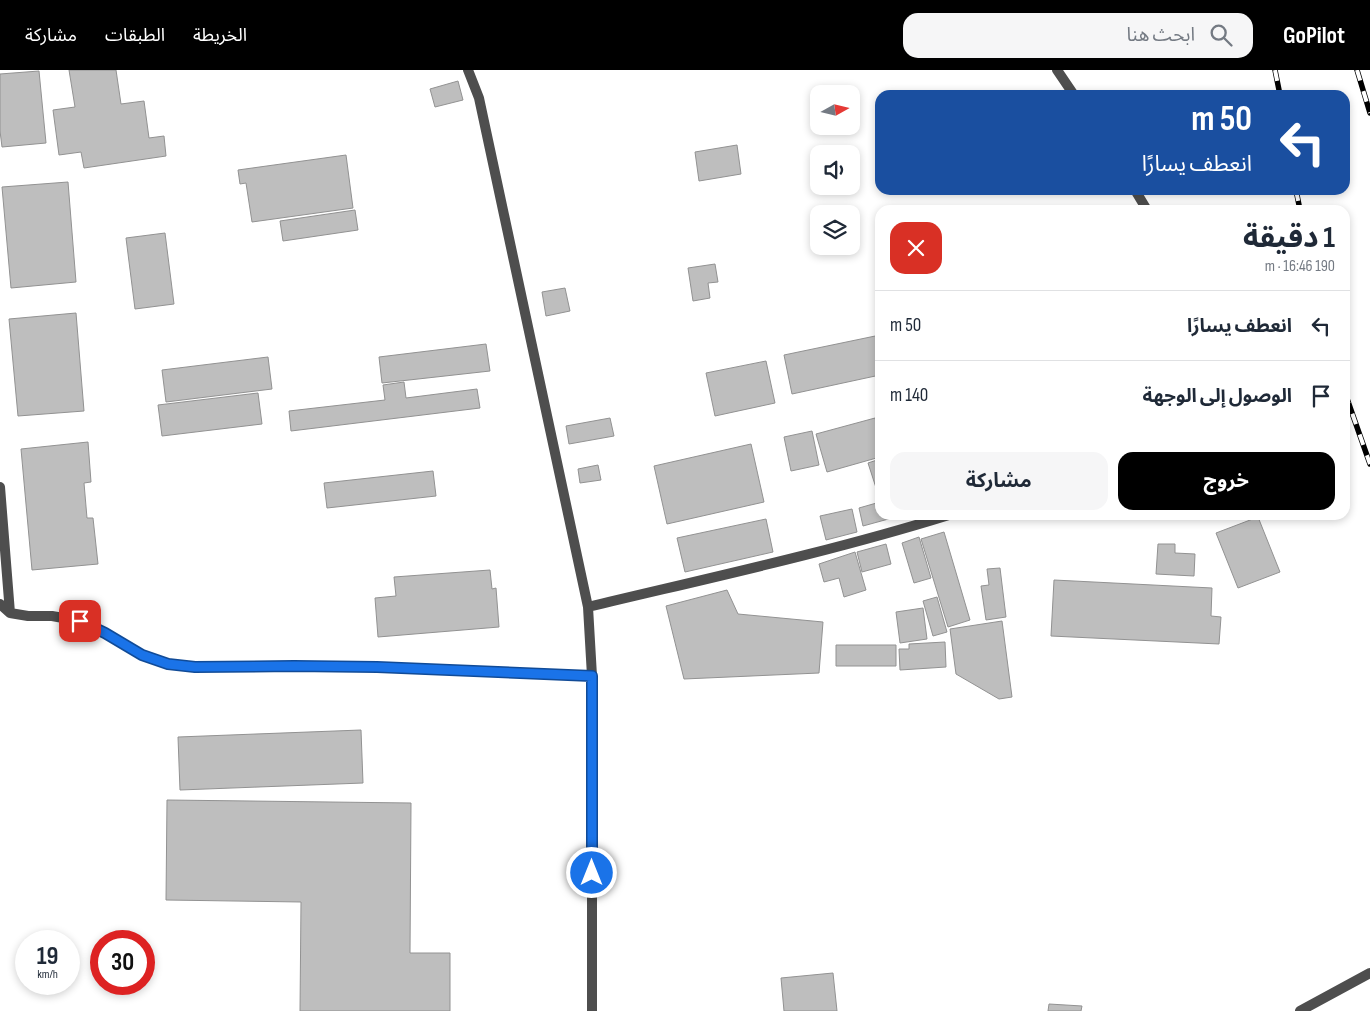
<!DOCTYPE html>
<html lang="ar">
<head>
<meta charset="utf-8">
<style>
	body { margin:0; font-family:"Sofia Sans Condensed","Noto Sans Arabic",sans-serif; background:#f6f6f7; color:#1f2937; direction:rtl; height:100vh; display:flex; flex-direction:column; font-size:19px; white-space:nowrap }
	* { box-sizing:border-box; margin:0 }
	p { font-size:16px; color:#747a83 }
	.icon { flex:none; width:28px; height:28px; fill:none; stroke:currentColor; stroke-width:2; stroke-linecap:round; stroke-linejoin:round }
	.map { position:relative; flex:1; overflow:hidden; direction:ltr }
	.details { position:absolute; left:875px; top:135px; width:475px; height:315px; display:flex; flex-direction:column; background:#fff; border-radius:15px; box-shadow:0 2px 8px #0003; direction:rtl }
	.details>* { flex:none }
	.hud { position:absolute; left:875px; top:20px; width:475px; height:105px; border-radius:15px; box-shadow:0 2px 8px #0003; direction:rtl; background:#1a4fa0; color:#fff; overflow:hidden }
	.needle { width:32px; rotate:82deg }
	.tools { position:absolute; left:810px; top:15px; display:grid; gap:10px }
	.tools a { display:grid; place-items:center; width:50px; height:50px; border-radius:10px; background:#fff; box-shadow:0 2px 8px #0003; font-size:25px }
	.speed { position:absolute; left:15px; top:860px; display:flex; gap:10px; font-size:25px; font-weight:700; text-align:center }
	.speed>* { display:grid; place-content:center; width:65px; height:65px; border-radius:50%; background:#fff; box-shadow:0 2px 8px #0003; line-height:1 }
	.speed small { font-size:12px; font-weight:400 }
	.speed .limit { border:8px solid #d22; background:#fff; color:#111 }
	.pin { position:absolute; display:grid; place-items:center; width:42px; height:42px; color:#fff; margin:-21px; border-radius:10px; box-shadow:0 2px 8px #0006 }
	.me { position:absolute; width:55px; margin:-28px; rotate:0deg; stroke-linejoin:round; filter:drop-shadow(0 0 4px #0008) }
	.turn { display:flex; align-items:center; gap:18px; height:105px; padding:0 15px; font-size:22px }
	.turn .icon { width:65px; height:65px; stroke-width:2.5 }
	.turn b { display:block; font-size:35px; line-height:42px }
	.round { display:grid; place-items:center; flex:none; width:52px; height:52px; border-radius:15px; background:#f6f6f7 }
	.headline { display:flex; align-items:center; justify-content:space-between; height:85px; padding:0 15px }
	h1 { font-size:30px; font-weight:700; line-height:38px }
	.action { display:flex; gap:10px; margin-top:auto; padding:10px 15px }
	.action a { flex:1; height:58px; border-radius:15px; background:#000; color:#fff; font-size:20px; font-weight:700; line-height:58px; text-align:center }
	.action a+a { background:#f6f6f7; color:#1f2937 }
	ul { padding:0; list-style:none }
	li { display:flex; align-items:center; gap:15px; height:70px; padding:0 15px; border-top:1px solid #e0e1e3 }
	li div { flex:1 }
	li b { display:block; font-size:19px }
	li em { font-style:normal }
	header { display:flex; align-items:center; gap:30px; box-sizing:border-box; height:70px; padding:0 25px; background:#000; color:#fff }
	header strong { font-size:24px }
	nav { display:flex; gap:28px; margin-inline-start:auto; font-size:18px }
	.search { width:350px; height:45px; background:#f6f6f7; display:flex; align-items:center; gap:12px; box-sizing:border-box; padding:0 18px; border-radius:15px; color:#747a83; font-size:19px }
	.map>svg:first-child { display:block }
	.building { fill:#bebebe; stroke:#929292 }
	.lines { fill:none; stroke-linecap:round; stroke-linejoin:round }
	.minor { stroke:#4e4e4e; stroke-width:10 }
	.tertiary { stroke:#4e4e4e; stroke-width:10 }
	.rail-casing { stroke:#000; stroke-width:5.5 }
	.rail { stroke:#fff; stroke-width:4; stroke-dasharray:11; stroke-linecap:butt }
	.route-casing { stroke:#114b97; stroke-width:12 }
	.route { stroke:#1a73e8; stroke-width:9 }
</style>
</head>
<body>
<header>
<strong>GoPilot</strong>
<div class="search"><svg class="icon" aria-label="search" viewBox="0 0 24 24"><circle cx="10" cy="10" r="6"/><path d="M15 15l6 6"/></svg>ابحث هنا</div>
<nav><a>الخريطة</a><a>الطبقات</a><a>مشاركة</a></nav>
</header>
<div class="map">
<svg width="1370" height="941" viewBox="0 0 1370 941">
	<rect width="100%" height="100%" fill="#fff"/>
	<!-- building -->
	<path class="building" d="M69,0H116L121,34L144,31L149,68L164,66L166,86L84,98L81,82L59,85L53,40L75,37Z
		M39,1L46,73L2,77L0,61V4Z
		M458,11L463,30L435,37L430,19Z
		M737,75L741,104L699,111L695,82Z
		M346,85L353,138L252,152L246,113L240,114L238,100Z
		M68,112L76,212L11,218L2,117Z
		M355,140L358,160L283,171L280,151Z
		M165,163L174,234L135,239L126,168Z
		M715,194L718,212L708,213L710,228L693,231L688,198Z
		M565,218L570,241L546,246L542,222Z
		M76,243L84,341L18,346L9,249Z
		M880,265V305L792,324L784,285Z
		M486,274L490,301L382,313L379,287Z
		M268,287L272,319L166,332L162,300Z
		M766,291L775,333L715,346L706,303Z
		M404,312L406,328L477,319L480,338L291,361L289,341L385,330L383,315Z
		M258,323L262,354L162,366L158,335Z
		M610,348L614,366L569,374L566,356Z
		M875,348L880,368V387L827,402L816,364Z
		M812,361L819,395L791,401L784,367Z
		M88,372L91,412L84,413L87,448H93L98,494L32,500L21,379Z
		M751,374L764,432L667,454L654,396Z
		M880,389V427H879L868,393Z
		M598,395L601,410L580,413L578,399Z
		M433,401L436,426L327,438L324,413Z
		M880,432V445H903L863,456L859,438Z
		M852,439L857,462L826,470L820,446Z
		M1258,447L1280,502L1238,518L1216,463Z
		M766,449L773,482L685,502L677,468Z
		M944,462L970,550L948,557L921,469Z
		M919,467L931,508L914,513L902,473Z
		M886,474L891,494L862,502L857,482Z
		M1158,474H1175V483L1195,484L1194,506L1156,504Z
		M855,482L866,520L844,527L839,508L824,512L819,494Z
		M1000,498L1006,547L986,550L981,516L989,515L987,499Z
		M490,500L492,519L496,518L499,557L378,567L375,528L396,526L394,507Z
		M1054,510L1212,518L1211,546L1221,547L1219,574L1051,566Z
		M727,520L738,544L823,552L819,603L684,609L666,536Z
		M937,527L947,562L933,566L923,531Z
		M923,538L927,569L900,573L896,542Z
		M1002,551L1012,627L999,629L956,604L950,559Z
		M945,572L946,597L900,600L899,579H909V574Z
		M836,575H896V596H836Z
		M361,660L363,713L180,720L178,667Z
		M167,730L411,733L410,883H450V941H300L301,832L166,830Z
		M833,903L837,941H784L781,908Z
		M1049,934L1082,936L1081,941H1048Z"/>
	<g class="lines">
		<!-- minor -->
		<path class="minor" d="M468,0L479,28L588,537L592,606V941
			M1057,0L1074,25
			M1135,120L1147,140
			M0,417L10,543
			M0,534L10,543L28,546H52L80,551L105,563L142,585L168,594L195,597L294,596L377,597L592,606
			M588,537C709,508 830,482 949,445"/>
		<!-- tertiary -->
		<path class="tertiary" d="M1300,941L1370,903"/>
		<defs>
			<path id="rail" d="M1275,0L1280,25
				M1357,0L1370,43
				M1296,120L1300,140
				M1345,323L1370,394"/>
		</defs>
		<!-- rail casing -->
		<use href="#rail" class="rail-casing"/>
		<!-- rail -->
		<use href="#rail" class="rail"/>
	</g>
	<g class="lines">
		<defs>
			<path id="route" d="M80,551L105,563L142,585L168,594L195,597L294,596L377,597L592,606V803"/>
		</defs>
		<!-- route casing -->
		<use href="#route" class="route-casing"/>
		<!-- route -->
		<use href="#route" class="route"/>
	</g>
</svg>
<div class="tools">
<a><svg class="needle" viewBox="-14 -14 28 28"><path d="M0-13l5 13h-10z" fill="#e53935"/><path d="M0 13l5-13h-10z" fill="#747a83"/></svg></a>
<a><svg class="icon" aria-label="sound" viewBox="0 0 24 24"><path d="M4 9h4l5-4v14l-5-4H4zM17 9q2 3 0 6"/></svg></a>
<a><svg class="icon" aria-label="layers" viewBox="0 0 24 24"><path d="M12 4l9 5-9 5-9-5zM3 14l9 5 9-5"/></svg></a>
</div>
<div class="speed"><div>19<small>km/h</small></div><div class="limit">30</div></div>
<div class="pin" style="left:80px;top:551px;background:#d93025"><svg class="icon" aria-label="arrive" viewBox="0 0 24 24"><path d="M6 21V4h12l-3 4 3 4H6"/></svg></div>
<svg class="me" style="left:592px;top:803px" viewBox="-20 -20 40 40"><circle r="17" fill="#1a73e8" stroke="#fff" stroke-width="3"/><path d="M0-11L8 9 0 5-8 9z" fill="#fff"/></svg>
<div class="hud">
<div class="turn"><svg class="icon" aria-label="left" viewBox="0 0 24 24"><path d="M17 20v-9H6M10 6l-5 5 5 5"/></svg><div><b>50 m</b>انعطف يسارًا</div></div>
</div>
<section class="details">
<div class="headline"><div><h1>1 دقيقة</h1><p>190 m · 16:46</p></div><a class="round" style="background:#d93025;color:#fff"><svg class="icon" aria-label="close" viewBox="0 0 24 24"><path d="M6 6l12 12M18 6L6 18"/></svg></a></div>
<ul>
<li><svg class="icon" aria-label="left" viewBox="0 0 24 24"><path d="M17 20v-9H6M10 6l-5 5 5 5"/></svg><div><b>انعطف يسارًا</b></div><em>50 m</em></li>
<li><svg class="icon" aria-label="arrive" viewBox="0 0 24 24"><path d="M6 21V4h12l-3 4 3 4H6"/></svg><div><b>الوصول إلى الوجهة</b></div><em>140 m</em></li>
</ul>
<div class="action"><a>خروج</a><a>مشاركة</a></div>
</section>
</div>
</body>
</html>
